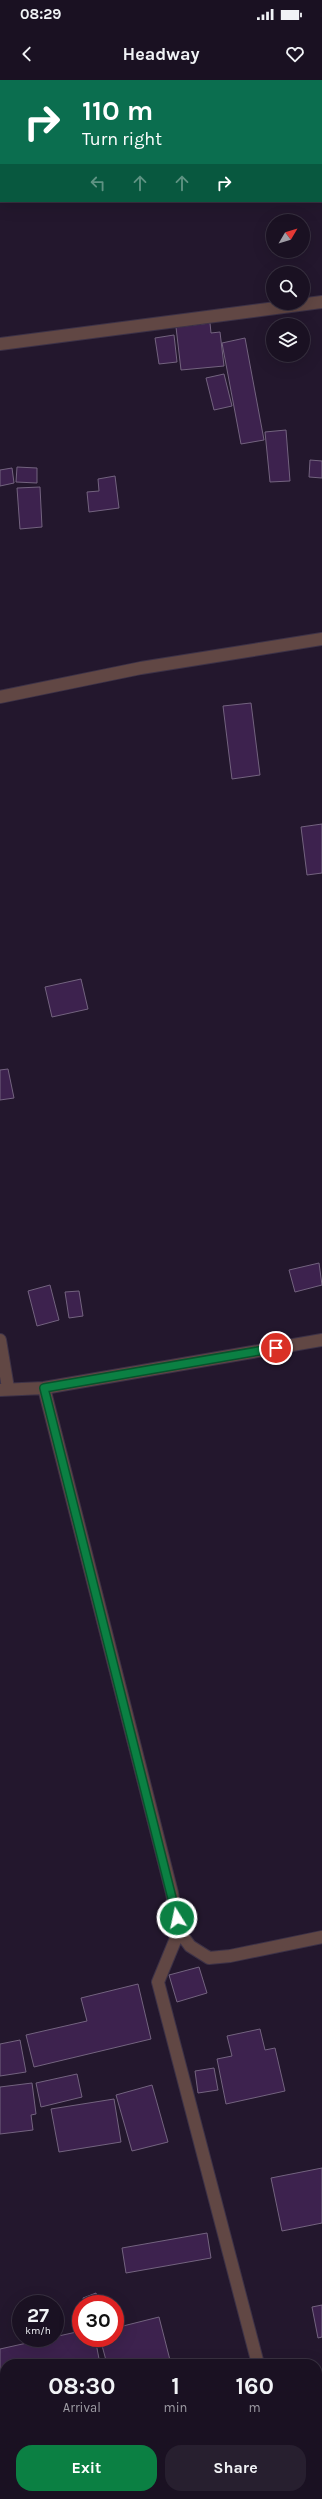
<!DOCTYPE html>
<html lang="en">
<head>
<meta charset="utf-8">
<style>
	body { margin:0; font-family:Karla,sans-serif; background:#271f2f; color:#f1f3f6; height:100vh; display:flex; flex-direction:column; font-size:15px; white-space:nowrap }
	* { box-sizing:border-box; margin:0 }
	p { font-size:13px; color:#9f9da5 }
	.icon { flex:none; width:22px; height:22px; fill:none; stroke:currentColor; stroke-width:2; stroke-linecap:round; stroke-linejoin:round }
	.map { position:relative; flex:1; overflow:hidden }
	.side { position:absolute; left:0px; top:2279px; width:322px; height:140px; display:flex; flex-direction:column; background:#1a1122; border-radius:16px 16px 0 0; box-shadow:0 4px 16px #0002,0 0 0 1px #383140 }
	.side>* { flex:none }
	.hud { position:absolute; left:0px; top:0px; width:322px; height:122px; box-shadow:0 4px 16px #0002,0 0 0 1px #383140; background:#0b6e4f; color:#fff; overflow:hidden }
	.needle { width:26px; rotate:52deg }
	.controls { position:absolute; left:266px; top:134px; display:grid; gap:8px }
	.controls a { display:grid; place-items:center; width:44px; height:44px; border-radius:50%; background:#1a1122; box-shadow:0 4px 16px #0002,0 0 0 1px #383140; font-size:20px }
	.speed { position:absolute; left:12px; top:2215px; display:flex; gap:8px; font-size:20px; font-weight:700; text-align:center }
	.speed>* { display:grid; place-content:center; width:52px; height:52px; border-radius:50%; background:#1a1122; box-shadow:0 4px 16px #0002,0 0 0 1px #383140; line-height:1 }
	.speed small { font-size:10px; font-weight:400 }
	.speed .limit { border:6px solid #d22; background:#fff; color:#111 }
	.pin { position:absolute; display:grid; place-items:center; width:34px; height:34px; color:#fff; margin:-17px; border:2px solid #fff; border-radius:50%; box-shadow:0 1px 4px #0007 }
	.me { position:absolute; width:44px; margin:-22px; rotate:350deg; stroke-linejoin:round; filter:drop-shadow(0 0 3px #0008) }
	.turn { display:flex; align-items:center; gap:14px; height:84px; padding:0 16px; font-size:18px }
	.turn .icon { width:52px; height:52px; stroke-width:2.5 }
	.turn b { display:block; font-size:28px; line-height:34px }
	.lanes { display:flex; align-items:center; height:38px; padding:0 16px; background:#0003; justify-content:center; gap:20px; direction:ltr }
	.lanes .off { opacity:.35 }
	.eta { display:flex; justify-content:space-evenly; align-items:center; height:68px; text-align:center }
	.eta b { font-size:24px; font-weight:700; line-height:28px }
	.action { display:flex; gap:8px; margin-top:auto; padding:8px 16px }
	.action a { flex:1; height:46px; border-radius:16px; background:#0b8043; color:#fff; font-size:16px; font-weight:700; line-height:46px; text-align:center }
	.action a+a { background:#271f2f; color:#f1f3f6 }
	.status { display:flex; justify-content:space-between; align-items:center; height:28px; padding:0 20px; background:#1a1122; direction:ltr }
	.status svg { height:11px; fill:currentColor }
	header { display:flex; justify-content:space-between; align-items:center; height:52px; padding:0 16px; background:#1a1122; font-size:18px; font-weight:700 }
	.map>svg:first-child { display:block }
	.building { fill:#3d224e; stroke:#73637f }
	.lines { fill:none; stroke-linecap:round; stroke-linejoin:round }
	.street-casing { stroke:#3d3247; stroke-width:14 }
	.street { stroke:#614744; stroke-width:12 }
	.route-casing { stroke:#07532c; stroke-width:10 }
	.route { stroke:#0b8043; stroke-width:7 }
</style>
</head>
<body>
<div class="status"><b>08:29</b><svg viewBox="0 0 49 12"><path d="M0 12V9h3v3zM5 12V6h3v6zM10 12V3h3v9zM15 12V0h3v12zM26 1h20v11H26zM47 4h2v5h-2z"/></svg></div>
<header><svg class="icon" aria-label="back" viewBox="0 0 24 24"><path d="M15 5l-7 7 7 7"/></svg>Headway<svg class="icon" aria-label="heart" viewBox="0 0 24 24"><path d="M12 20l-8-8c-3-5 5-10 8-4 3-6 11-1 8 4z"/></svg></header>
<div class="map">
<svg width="322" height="2419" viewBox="0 0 322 2419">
	<rect width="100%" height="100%" fill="#23172d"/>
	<!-- building -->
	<path class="building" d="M188,0H282L278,1Z
		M210,243L211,253L220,252L224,286L181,290L176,247Z
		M174,255L177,282L159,284L155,258Z
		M245,258L264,360L241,364L222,263Z
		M224,294L232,326L214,330L206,298Z
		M286,350L290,401L270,402L265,352Z
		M310,380L322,381V398L309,397Z
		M17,387L37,388V403L16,402Z
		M12,388L14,403L0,406V390Z
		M115,396L119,428L89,432L87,412L99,411L98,399Z
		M40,407L42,447L20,449L17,408Z
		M251,623L260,695L232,699L223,626Z
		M322,744V793L307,795L301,747Z
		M81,899L88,929L52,937L45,907Z
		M8,989L14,1018L0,1020V990Z
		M319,1183L322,1205L295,1212L289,1190Z
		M50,1205L59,1240L37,1246L28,1211Z
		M79,1211L83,1236L69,1238L65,1212Z
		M199,1887L207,1913L177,1922L169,1895Z
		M138,1904L151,1959L34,1987L26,1955L87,1941L81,1918Z
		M260,1949L265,1970L275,1968L285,2011L226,2024L217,1979L232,1976L227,1956Z
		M20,1960L26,1992L0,1996V1964Z
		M214,1988L218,2010L198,2013L195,1991Z
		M77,1994L82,2017L41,2027L36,2003Z
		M32,2003L36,2034L31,2035L33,2050L0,2054V2007Z
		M152,2005L168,2062L132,2071L116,2015Z
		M114,2019L121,2062L59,2072L51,2029Z
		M322,2088V2143L282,2151L271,2098Z
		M207,2153L211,2178L126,2193L122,2168Z
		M96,2213L99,2224H85L83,2218Z
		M322,2225V2257L318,2258L312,2227Z
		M159,2237L171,2284H107L100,2258H115V2248Z
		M81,2251V2258H95L100,2284H5V2306L0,2307V2269Z
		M5,2311V2367L0,2368V2312Z"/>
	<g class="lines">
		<defs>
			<path id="street" d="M0,264L322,222
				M0,617L141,588L322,559
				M0,1260L8,1308
				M44,1308L172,1813L179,1851L190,1866L209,1878L230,1876L322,1857
				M0,1310L44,1308L322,1260
				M179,1851L158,1902L258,2284
				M317,2386L322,2385
				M155,2419L178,2414"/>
		</defs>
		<!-- street casing -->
		<use href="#street" class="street-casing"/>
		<!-- street -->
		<use href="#street" class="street"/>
	</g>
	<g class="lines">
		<defs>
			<path id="route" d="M177,1838L44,1308L276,1268"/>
		</defs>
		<!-- route casing -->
		<use href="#route" class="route-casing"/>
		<!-- route -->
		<use href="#route" class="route"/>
	</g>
</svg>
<div class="controls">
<a><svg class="needle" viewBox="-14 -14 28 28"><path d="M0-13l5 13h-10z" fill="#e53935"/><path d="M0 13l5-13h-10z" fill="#9f9da5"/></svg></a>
<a><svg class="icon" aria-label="search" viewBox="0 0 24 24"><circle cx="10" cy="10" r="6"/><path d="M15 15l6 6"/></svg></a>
<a><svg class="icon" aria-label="layers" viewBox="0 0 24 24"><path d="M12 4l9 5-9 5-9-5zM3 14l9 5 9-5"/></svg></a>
</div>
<div class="speed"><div>27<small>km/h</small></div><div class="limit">30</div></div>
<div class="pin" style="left:276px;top:1268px;background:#d93025"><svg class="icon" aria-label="arrive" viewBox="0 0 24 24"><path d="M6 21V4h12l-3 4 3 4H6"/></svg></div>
<svg class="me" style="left:177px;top:1838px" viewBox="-20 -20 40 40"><circle r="17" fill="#0b8043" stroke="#fff" stroke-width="3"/><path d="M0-11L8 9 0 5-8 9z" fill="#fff"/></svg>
<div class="hud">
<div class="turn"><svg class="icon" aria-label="right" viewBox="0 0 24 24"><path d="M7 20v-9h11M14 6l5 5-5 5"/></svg><div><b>110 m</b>Turn right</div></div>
<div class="lanes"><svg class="icon off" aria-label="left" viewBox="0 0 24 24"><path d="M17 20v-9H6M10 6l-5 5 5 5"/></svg><svg class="icon off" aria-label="ahead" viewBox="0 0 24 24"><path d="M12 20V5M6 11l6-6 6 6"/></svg><svg class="icon off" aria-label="ahead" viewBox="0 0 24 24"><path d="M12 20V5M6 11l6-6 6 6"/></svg><svg class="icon" aria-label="right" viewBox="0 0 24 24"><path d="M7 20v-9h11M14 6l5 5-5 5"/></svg></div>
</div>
<section class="side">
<div class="eta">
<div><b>08:30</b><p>Arrival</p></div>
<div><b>1</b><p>min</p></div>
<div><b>160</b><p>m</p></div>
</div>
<div class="action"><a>Exit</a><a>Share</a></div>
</section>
</div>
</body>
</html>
